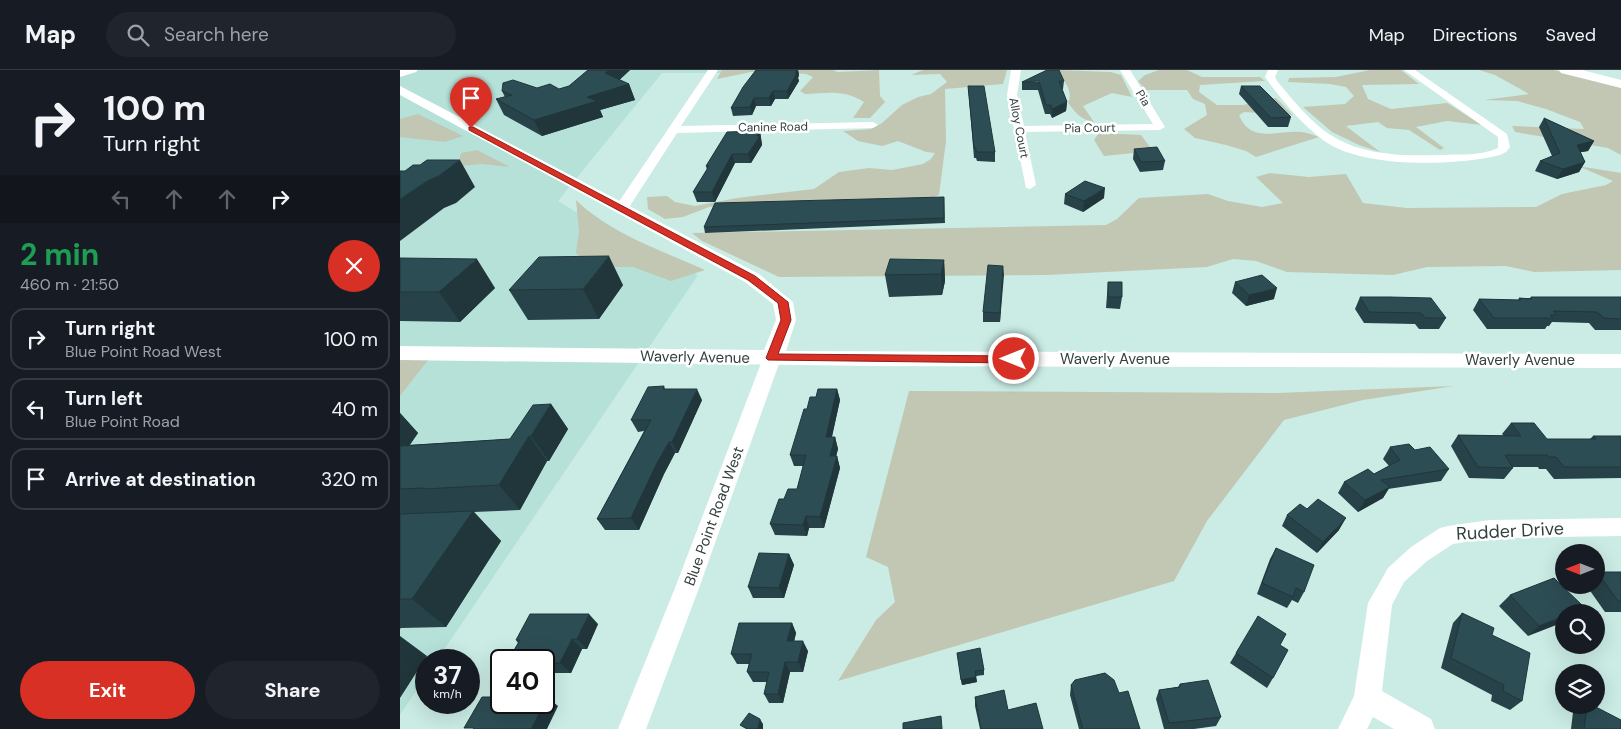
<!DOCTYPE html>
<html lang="en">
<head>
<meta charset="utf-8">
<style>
	body { margin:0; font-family:"DM Sans",sans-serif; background:#20242c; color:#f1f3f6; height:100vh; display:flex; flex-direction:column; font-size:19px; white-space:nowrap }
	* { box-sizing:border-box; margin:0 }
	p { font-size:16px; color:#9ea1a6 }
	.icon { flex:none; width:28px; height:28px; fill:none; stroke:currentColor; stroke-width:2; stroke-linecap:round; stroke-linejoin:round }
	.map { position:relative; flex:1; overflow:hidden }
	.panel { display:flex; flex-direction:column; background:#171b24; width:400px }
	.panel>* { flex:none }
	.top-card { background:#171b24; color:#f1f3f6; overflow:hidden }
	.needle { width:32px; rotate:270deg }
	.tools { position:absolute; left:1155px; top:474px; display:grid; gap:10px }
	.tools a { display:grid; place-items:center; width:50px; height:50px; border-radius:50%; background:#171b24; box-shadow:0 5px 20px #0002; font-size:25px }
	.speed { position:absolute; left:15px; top:579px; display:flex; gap:10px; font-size:25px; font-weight:700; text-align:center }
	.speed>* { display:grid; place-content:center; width:65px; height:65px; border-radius:50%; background:#171b24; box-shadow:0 5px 20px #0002; line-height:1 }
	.speed small { font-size:12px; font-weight:400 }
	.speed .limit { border:2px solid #111; border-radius:8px; background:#fff; color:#111 }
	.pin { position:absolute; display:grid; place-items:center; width:42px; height:42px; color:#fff; margin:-51px -21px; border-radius:50% 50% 50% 0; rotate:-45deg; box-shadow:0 0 5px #0007 }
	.pin .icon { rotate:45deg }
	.me { position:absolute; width:55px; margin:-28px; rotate:270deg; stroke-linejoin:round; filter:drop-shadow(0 0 4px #0008) }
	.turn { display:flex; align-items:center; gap:18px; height:105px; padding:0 20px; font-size:22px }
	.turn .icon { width:65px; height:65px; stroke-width:2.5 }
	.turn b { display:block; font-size:35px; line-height:42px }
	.lanes { display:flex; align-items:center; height:48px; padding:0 20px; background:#0003; justify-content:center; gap:25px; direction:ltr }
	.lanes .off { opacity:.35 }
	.round { display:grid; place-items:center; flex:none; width:52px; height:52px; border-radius:26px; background:#20242c }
	.summary { display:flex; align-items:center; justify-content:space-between; height:85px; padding:0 20px }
	h1 { font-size:30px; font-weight:700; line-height:38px; color:#1e9e55 }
	.action { display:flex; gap:10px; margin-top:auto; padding:10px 20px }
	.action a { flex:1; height:58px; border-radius:30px; background:#d93025; color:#fff; font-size:20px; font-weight:700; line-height:58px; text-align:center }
	.action a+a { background:#20242c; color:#f1f3f6 }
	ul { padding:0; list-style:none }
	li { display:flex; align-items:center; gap:15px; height:62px; margin:0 10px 8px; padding:0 10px; border:2px solid #363941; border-radius:15px }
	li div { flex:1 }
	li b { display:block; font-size:19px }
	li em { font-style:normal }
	header { display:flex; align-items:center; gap:30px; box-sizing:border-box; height:70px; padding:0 25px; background:#171b24; border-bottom:1px solid #363941 }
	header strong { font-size:24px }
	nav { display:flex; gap:28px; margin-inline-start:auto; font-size:18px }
	.search { width:350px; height:45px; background:#20242c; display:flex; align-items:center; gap:12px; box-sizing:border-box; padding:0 18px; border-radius:28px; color:#9ea1a6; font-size:19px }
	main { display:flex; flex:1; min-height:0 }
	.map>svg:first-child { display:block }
	.built { fill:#b5e1d9 }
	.green { fill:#c1c7b3 }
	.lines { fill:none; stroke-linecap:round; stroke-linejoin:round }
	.minor { fill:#fff; fill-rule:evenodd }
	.tertiary { fill:#fff; fill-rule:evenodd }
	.primary { fill:#fff; fill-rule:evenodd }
	.wall { fill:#274248 }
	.shaded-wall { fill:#20363b }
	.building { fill:#2d4d54; stroke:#20363b }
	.route { fill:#d93025; stroke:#8d1f18 }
	.labels { text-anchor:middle; stroke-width:5; stroke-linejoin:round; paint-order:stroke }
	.far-street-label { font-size:12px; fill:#32403d; stroke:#fff }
	.street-label { font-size:15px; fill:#32403d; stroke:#fff }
	.near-street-label { font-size:18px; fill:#32403d; stroke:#fff }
</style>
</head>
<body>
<header>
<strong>Map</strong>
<div class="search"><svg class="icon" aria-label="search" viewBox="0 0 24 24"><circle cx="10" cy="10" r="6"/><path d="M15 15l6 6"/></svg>Search here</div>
<nav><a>Map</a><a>Directions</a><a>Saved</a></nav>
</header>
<main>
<section class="panel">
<div class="top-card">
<div class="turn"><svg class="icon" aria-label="right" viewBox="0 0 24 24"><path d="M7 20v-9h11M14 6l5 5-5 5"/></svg><div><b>100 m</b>Turn right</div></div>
<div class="lanes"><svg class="icon off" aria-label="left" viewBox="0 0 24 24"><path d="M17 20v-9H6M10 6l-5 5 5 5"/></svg><svg class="icon off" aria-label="ahead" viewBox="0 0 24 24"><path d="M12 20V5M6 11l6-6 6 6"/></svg><svg class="icon off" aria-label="ahead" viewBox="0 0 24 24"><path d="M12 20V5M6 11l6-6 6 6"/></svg><svg class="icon" aria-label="right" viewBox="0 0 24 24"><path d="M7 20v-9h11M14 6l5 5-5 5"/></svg></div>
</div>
<div class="summary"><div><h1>2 min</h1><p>460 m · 21:50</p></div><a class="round" style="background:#d93025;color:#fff"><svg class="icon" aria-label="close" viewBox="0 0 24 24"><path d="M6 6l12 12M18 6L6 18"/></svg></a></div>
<ul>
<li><svg class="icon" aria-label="right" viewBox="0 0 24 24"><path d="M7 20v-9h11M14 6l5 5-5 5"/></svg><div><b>Turn right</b><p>Blue Point Road West</p></div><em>100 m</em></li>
<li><svg class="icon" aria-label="left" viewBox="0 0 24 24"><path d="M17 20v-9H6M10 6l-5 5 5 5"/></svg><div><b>Turn left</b><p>Blue Point Road</p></div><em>40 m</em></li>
<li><svg class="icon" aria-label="arrive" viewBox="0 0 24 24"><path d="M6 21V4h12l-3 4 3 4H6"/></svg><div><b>Arrive at destination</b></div><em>320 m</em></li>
</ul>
<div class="action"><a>Exit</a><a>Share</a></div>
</section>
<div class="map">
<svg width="1221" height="659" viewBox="0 0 1221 659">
	<rect width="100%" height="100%" fill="#caece5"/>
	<!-- built -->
	<path class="built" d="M0,0H329L328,3H262L158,131L220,169L298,205L37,590H26V606L0,645V326L33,284L0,283Z"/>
	<!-- green -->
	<path class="green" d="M322,0H433L438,2L479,0L480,26L485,32L470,48H453L464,32C444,19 427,23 405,24L400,21L413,7L406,4L367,1L351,2L317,9Z
		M523,0H607L603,14L545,19L546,71L539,125L531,128L356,133L309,137L283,147L265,149L248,139L247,127L267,126L275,132L295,136L337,128L414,119L439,102L469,98L492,100L523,94L531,89L535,83L526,82L498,71L482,76L458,71L443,61L471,59L482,53L502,35L518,27L531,24L547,12L540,4L511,5Z
		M656,0L711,2L721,5L732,27L712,23L683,36L694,52C681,50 676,43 668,33C674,20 663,10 656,0Z
		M759,0H787L802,7H860L865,11L800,15L799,22L817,35H843L876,28L893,45L844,42L839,45C852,77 883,57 907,63C911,64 915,66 919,67L856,87L846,81L826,75L795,68L784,59L807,45L805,34L793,29L787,20H746L738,11L745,5Z
		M970,0H1001L1019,14L962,15L968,29L991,39L1047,33L1082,55L1047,51L1016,57L1044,78L1040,80L1009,60L987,58L978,52L946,56L980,82L959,75L932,62L903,37L945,34L954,26L946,17L930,14L888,12L889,8L936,7Z
		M1079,0H1154L1221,18V85L1208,78L1115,62L1112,56L1184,59L1180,52L1146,39L1117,31L1084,30L1129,24L1095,5Z
		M18,44L63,66L45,72L0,67V49Z
		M699,63L741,65L753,81L704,86L694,70Z
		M77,80L110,97L82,94L58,96L61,83Z
		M1178,96L1221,103V200L1134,202L1106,196L1027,197L993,205L887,202L856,191L833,189L807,197L646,205L379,207L302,171L292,163L706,155L717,149L739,128L808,124L828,131L862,137L883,133L856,107L870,103L909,107L946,104L963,133L1007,138L1136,137L1162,124L1206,115L1213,111Z
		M176,130C211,164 261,180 305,200L271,211L233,197H191L176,183L179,162Z
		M0,283L33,284L0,326Z
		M1054,316L963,330L884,350L807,451L774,511L438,611L476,550L495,532L488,497L466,487L509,321L877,323Z"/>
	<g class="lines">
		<!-- minor -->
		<path class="minor" d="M308,0H318L281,56L473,52L478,55L473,58L277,63L226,142H216L214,139Z
			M611,0H621L617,25L624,56L753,54L720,0H730L765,57L760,60L625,62L636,115L630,119L626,118L607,25Z
			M868,0H878L875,7L877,11C892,29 914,56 934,67C966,86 1006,86 1042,85C1059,84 1082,86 1098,78V67L1004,0H1015L1107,64L1110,77L1106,82L1100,85C1056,96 961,99 923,70C903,55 885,34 870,14L865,7Z
			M372,282L378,284L381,288L299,518L246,659H218L275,518L363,288L366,284Z
			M1221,448V466L1090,468L1053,474L1027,491L1004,512L992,535L982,621L1031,649L1035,659H994L973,647L967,659H938L954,626L968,533L988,498L1011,477L1040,458L1048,456L1090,450Z"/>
		<!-- tertiary -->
		<path class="tertiary" d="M0,0H18L16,2L0,7Z
			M0,16L359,204L393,232L396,250L386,281L1221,284V298L474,296L0,290V276L364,280L376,250L373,234L345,212L0,25Z"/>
		<!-- primary -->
		<path class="primary" d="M1159,0H1182L1221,10V18L1161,3Z"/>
	</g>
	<!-- wall -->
	<path class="wall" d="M188,0H230L219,10L229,14L235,30L200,40L203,47L142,66L104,45L96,29L105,27L102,21L137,18L159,19L169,16Z
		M356,0H398L399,5L398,8L399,11L388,29H375L371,36H356L352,45L333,46L331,38Z
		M664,11L663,19H662L667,32L666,41L652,48L650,44H645L638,20H622V12Z
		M568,16L595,82V92L577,91L576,88H574Z
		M841,16L891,47L888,57H868L839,24Z
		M1144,48L1194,71L1188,81L1180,82L1185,92L1179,102L1157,109L1135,101L1140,91L1152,86L1139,57Z
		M360,61L362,75L351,93H335L315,132H297L293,122L307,100L306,96Z
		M734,79L765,91L763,100L740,102L733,89Z
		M665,124L704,128L683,142L664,134Z
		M544,127L545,153L305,163L304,157Z
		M0,188L95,218L60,252L0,251Z
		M544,190L545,211L542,225L489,227L485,205Z
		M603,196L600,252H583V242Z
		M708,212L722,227L720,239L706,238Z
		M835,212L874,229L846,236L832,223Z
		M223,215L199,249L128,250L109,220Z
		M960,227L1046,248L1039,259H1019L1015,254L964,253L955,239Z
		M1131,227H1221V260H1195L1189,253L1152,252L1149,256H1147L1145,259H1087L1073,240L1079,229L1118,230L1119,228H1130Z
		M264,316L265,319L302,330L278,383H275L264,404L239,460H205L197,449L244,361L238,362L231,350Z
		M437,319L440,330L432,367H435L438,379L436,386H437L440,398L424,458H409L407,466L375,465L370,454L384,429L397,419L403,396H394L390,385L416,327Z
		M151,334L168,359L149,391H147L120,440L74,442L101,471L46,557L1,558L0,559V343L18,363L10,375L110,369Z
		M1111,353L1147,369H1190L1193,366H1221V408L1154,409L1146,399H1139L1138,397H1112L1113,398L1104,409L1069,408L1051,376L1058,365L1104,366L1102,364Z
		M990,377L1015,380L1049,399L1041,411L988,419L983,428L958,442L938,423L944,412L974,404L989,396L983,389Z
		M887,445L939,460L917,483L882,456Z
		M876,478L904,522L898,533L892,530L887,538L857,524L870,489Z
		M389,484L394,495L384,528H353L348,517Z
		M1196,502H1221V542H1205L1186,515H1196Z
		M1110,525L1185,538L1179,542H1164L1128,566L1099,536Z
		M1062,543L1092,565L1122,631L1110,640L1091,631L1092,625L1041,598L1053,553Z
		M392,553L396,563L394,571L408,581L403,602H390L383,633H369L364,624L367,612H353L347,602L349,594H337L331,584Z
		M198,554L187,579H182L171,603H144V590H111L109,589L118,573L116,570Z
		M880,575L873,608L867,618L830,593L836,583Z
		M557,583L584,600V605L576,606L577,612L562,615Z
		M780,614L821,647L816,656L794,659H764L756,629L759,620L778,617Z
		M671,615L719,623L740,659H679L670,625Z
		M575,627L608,640L643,659H580L575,636Z
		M1183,635H1192L1221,659H1171L1173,642Z"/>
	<!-- shaded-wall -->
	<path class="shaded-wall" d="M209,0H230L211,18L205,3Z
		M397,0H398L399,5L398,8L399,11L388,29L387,21Z
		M229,14L235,30L200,40L203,47L142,66L134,50L187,27Z
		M373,21L375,29L371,36L369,28Z
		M354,28L356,36L352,45L350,37Z
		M667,32L666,41L652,48V39Z
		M360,61L362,75L351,93L348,84Z
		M1194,71L1188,81L1171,84L1177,75Z
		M332,84L335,93L315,132L312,122Z
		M60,90L75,117L56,133L44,138L0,171V129L27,111Z
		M1185,92L1179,102L1157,109L1163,99Z
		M705,118L704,128L683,142L684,131Z
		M209,186L223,215L199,249L183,219Z
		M77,189L95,218L60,252L39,222Z
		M544,190L545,211L542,225L541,204Z
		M603,196L604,205L600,252V243Z
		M877,218L874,229L846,236L849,225Z
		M297,319L302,330L278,383L272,372Z
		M437,319L440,330L429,379L426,367Z
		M151,334L168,359L149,391L131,366Z
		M0,343L18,363L0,387Z
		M129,366L147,391L120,440L99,415Z
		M435,367L438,379L433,398L430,386Z
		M269,372L275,383L264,404L239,460L231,448L257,393Z
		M437,386L440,398L424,458L420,447Z
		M990,417L983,428L958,442L965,430Z
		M73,441L101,471L46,557L12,529Z
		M406,446L409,458L407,466L403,455Z
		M946,448L939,460L917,483L923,472Z
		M389,484L394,495L384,528L379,518Z
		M1185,538L1179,542H1173Z
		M189,544L198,554L187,579L177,569Z
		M1164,546V552L1128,566L1139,556Z
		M392,553L396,563L392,581L387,571Z
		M0,566L27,586L0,628Z
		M172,569L182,579L171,603L160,593Z
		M403,571L408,581L403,602L398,592Z
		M385,592L390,602L383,633L378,624Z
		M576,607L577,612L562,615L561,610Z
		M147,627L158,636L147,659H131Z
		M360,649L363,654V659H357Z"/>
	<!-- building -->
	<path class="building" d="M188,0H209L205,3L229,14L187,27L197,31L134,50L96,29L112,25L102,21L103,13L113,10L137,18L150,14L159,19L169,16Z
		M356,0H397L395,3H397L387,21H373L369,28H354L350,37L331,38L343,17Z
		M647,0H659L664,11H659L667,32L652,39L651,35H646L639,11L622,12Z
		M568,16H584L595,82H576V78H574Z
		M841,16H860L891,47L871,48Z
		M1144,48L1194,71L1177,75L1185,92L1163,99L1140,91L1160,83Z
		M360,61L357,66H360L348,84H332L312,122H293L309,96H306L327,62Z
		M757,77L765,91L741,92L734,79Z
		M27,90H60L39,106L27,111L0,129V101H5L13,95H20Z
		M685,111L705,118L684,131L665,124Z
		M544,127V148L304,157L315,133Z
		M209,186L183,219L109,220L139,187Z
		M0,188L77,189L39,222H0Z
		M490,189L544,190L541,204L485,205Z
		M588,195L603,196L600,243L583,242Z
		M862,205L877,218L849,225L835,212Z
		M708,212H722V227H708Z
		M960,227H990L1031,228L1046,248H1025L1021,243L969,242Z
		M1131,227H1221V249L1204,248L1197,242L1153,241L1157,245H1150L1153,248H1094L1079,229L1121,230L1119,228L1132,229Z
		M264,316L263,319H297L272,372H269L257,393L231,448L197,449L251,350H231L248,317Z
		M418,319H437L426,367H435L430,386H437L420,447L406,446L403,455L370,454L379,429H384L388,419H397L406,385H390L404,339H407L410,327H416Z
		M151,334L131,366H129L99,415L23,419L24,418L0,419V376L110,369L133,335Z
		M1111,353H1134L1147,369H1196L1193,366H1221V397H1164L1156,387H1149L1147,385H1105L1113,398L1078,397L1058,365L1121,366Z
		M1009,374L1015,380L1030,377L1049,399L981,410L990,417L965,430L944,412L968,399L974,404L1000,390L990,377Z
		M918,429L946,448L923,472L887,445L900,434L907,439Z
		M73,441L12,529H0V444Z
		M876,478L914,495L904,522L896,518L893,527L862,513Z
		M359,483L389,484L379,518L348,517Z
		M1197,502H1221V531H1218Z
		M1154,508L1185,538L1173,542H1164V546L1139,556L1110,525Z
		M1062,543L1094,558L1092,565L1130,583L1122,631L1103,621L1104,615L1051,588Z
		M130,544H189L177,569H172L160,593H144V590H117V589H109L120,570H116Z
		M858,546L886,564L880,575L888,580L873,608L836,583Z
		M339,553H392L387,571H403L398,592H385L378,624H364L369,602H347L352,584H331Z
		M580,578L584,600L575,601L576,607L561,610L557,583Z
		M705,603L714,610L719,623L728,621L740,659H683L671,615L675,610Z
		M808,610L821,647L769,653L759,620L780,617V614Z
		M604,620L608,640L636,633L643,659H581L575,627Z
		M82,627H101V632H144V627H147L131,659H73L74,658H64Z
		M1187,635H1192L1221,650V659H1184Z
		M349,643L360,649L359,655L357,659H347L340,655Z
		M541,646L542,659H503V653Z"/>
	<!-- route -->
	<path class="route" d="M69,57H73L355,206L388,232L391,250L378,284L614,286L619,289L614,293L368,290L366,288L381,250L378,233L348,210L69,60Z"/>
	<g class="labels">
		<!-- far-street labels -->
		<g class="far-street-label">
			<text transform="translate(743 28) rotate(59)" y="4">Pia</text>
			<text transform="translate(373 57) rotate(-1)" y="4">Canine Road</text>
			<text transform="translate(619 58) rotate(79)" y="4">Alloy Court</text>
			<text transform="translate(690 58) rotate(-1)" y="4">Pia Court</text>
		</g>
		<!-- street labels -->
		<g class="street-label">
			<text transform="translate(295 287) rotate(1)" y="5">Waverly Avenue</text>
			<text x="715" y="294">Waverly Avenue</text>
			<text x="1120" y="295">Waverly Avenue</text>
			<text transform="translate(314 446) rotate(-70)" y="5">Blue Point Road West</text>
		</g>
		<!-- near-street labels -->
		<g class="near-street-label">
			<text transform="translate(1110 461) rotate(-3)" y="6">Rudder Drive</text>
		</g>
	</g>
</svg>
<div class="tools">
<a><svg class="needle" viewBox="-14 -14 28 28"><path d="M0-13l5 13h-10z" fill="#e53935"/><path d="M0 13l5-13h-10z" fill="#9ea1a6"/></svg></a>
<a><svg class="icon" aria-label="search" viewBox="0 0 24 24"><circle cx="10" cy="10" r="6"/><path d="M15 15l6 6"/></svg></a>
<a><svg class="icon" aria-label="layers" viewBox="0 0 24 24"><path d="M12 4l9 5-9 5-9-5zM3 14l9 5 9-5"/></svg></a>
</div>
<div class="speed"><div>37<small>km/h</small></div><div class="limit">40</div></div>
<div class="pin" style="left:71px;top:58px;background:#d93025"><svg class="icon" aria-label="arrive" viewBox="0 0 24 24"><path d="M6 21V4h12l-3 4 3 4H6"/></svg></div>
<svg class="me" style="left:614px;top:289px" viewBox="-20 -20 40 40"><circle r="17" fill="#d93025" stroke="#fff" stroke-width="3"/><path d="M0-11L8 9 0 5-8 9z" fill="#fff"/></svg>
</div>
</main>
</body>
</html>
